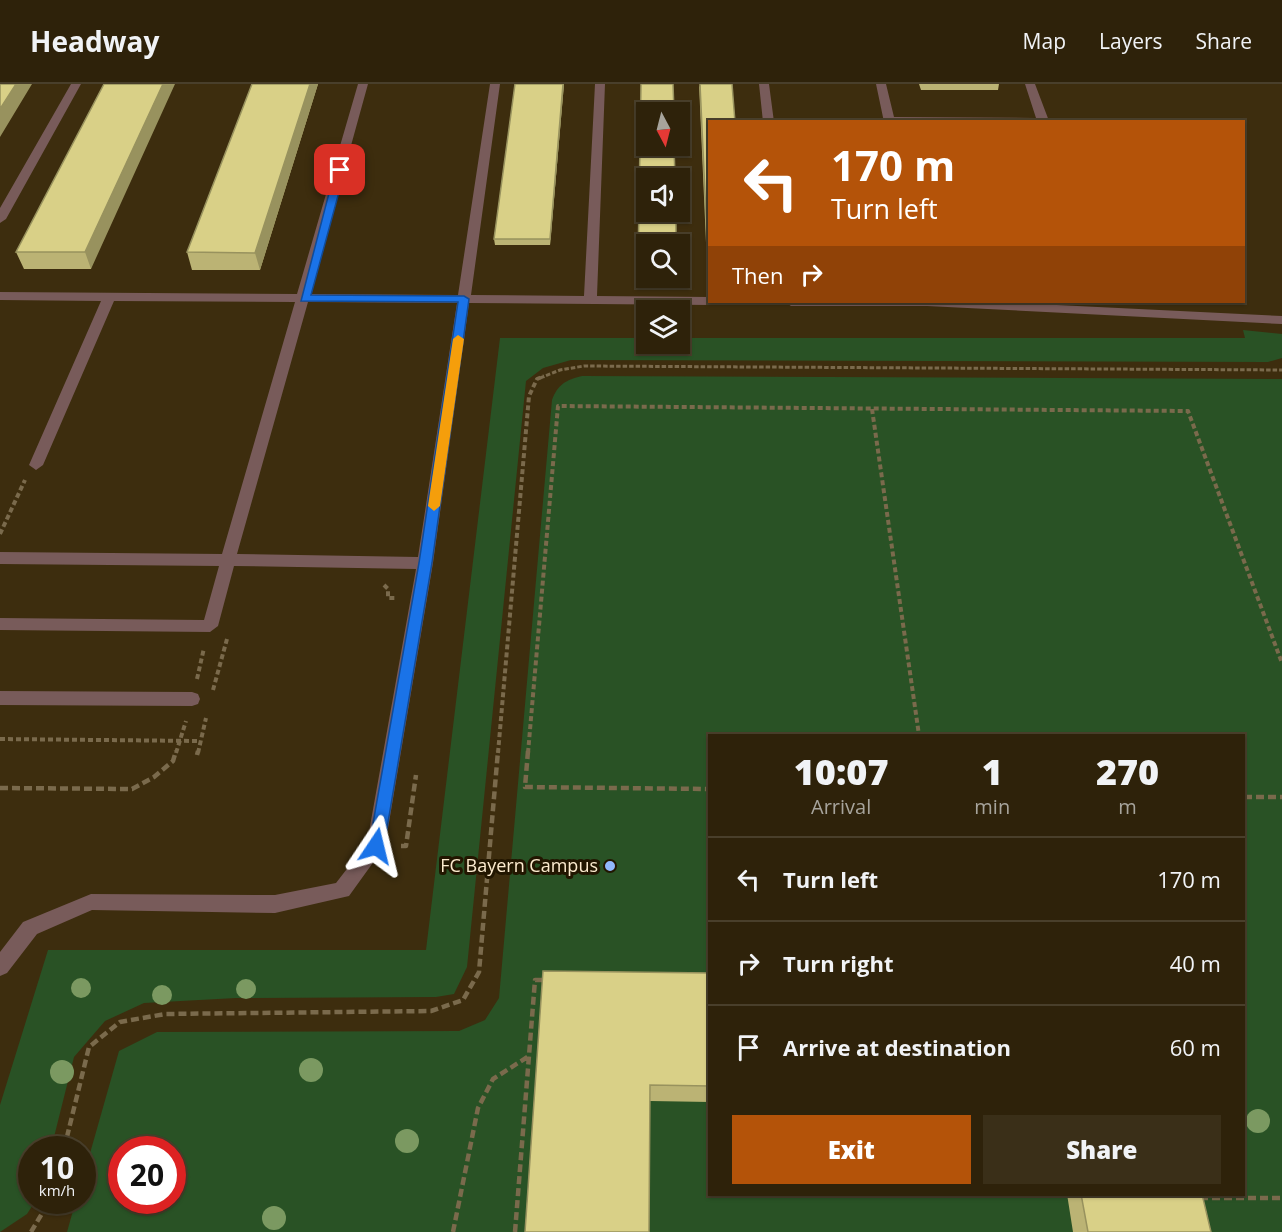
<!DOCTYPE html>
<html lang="en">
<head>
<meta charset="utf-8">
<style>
	body { margin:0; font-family:"Open Sans",sans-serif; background:#3a2f18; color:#f1f3f6; height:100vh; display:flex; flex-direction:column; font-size:22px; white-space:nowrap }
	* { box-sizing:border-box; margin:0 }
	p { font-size:20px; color:#a7a49c }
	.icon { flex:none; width:33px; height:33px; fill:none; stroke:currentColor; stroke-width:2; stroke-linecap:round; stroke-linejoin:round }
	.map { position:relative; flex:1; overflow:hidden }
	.drawer { position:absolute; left:708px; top:650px; width:537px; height:462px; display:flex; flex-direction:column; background:#2e220a; border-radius:0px; box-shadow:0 2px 4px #0004,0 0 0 2px #493f2b }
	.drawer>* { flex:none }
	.guide { position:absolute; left:708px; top:36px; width:537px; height:183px; border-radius:0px; box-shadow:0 2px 4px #0004,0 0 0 2px #493f2b; background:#b45309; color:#fff; overflow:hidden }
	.needle { width:39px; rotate:173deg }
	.controls { position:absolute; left:636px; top:18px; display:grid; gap:12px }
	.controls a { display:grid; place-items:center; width:54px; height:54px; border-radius:0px; background:#2e220a; box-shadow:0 2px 4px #0004,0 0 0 2px #493f2b; font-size:30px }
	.speed { position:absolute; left:18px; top:1052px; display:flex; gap:12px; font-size:30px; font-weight:700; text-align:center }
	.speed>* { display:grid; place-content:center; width:78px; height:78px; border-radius:50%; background:#2e220a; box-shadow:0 2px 4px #0004,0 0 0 2px #493f2b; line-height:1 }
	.speed small { font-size:15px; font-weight:400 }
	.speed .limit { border:9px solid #d22; background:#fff; color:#111 }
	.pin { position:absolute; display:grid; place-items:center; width:51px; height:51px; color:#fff; margin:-26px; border-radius:12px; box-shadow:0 3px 9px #0006 }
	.me { position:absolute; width:66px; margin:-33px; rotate:10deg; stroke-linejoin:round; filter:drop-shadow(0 0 4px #0008) }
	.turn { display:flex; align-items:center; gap:21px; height:126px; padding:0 24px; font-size:27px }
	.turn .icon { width:78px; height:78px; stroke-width:2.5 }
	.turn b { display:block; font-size:42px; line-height:51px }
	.then { display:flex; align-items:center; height:57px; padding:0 24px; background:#0003; gap:12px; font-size:22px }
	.eta { display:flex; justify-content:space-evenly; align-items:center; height:102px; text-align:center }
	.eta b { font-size:36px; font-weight:800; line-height:42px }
	.action { display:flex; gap:12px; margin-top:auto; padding:12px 24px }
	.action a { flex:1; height:69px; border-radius:0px; background:#b45309; color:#fff; font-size:24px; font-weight:800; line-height:69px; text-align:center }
	.action a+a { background:#3a2f18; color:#f1f3f6 }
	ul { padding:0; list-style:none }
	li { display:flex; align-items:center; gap:18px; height:84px; padding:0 24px; border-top:2px solid #493f2b }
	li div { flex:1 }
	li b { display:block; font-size:22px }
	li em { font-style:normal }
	header { display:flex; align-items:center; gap:36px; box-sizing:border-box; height:84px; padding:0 30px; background:#2e220a; border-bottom:2px solid #493f2b }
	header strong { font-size:28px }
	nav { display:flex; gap:33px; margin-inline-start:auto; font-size:21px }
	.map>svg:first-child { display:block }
	.green { fill:#295225; fill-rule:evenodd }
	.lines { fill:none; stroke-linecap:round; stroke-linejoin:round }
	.path-far2 { stroke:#7a6a4c; stroke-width:3; stroke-dasharray:4.5 2; stroke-linecap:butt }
	.path-far1 { stroke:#7a6a4c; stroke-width:4; stroke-dasharray:5 3; stroke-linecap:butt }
	.path { stroke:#7a6a4c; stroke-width:4.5; stroke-dasharray:8 4; stroke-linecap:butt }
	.service { fill:#785b5a; fill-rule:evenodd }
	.tree { fill:#7b9961 }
	.wall { fill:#bbb374 }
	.shaded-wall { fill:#98925e }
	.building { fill:#d9d087; stroke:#98925e; stroke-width:1.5 }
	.route { fill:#1a73e8; stroke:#114b97; stroke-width:1.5 }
	.slow { fill:#f59e0b }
	.poi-dot { fill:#91b8fd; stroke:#221600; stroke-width:2 }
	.labels { text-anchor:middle; stroke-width:6; stroke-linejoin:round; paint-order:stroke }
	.poi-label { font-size:18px; fill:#fcebce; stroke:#221600; text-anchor:end }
</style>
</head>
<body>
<header>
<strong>Headway</strong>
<nav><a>Map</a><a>Layers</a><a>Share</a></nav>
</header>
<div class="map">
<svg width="1282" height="1148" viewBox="0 0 1282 1148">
	<rect width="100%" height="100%" fill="#3d2d0e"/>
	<!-- green -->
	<path class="green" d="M1243,246L1282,250V274L1268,278L571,276L543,284L526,297L467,883L454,910L436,913L236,914L144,919L105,937L74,973L51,1065H32V1116H36L27,1130L0,1148V1021L48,866H426L500,254H646V260H680V254H1245Z
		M582,292L1282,295V1148H67L76,1116H82L83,1094L119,967L157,948L459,947L485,936L499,914L552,316C558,300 566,296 582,292ZM710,651H1244V1110H710ZM122,1065H172V1116H122Z"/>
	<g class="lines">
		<!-- path-far2 -->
		<path class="path-far2" d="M540,294L560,286L584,282L1282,286"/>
		<!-- path-far1 -->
		<path class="path-far1" d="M872,325L919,651
			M0,450L25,396
			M384,501L388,505V514H396
			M197,595L204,564
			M213,606L227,555
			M0,655L200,657
			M176,669L186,637
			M198,669L206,634
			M498,669L529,312L537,295L544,292
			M528,669L558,322L1188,327L1282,579"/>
		<!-- path -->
		<path class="path" d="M528,667L525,703L710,705
			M197,671L198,667
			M0,704L132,705L154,693L173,677L176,667
			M1244,713H1282
			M401,762H406L416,691
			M64,1065L89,963L120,938L165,930L431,927L463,916L479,888L498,667
			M1200,1114H1282
			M31,1148L50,1116
			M453,1148L478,1024L493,995L529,972
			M515,1148L535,896H545"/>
		<!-- service -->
		<path class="service" d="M71,0H81L6,135L0,139V124Z
			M358,0H368L310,210L458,211L490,0H500L471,211L584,212L595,0H605L597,212L710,213V218H716L710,221L469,219L433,479L385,762L349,812L275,829L92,826L37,850L7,889L0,892V868L23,838L91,810L275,811L336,799L367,759L416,485L234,482L218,542L210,548L0,546V534L204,536L219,482L0,480V468L222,470L295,218L114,217L43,381L36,386L29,381L101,217L0,216V208L297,210ZM308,218L457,219L418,473L237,470Z
			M759,0H769L774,38H763Z
			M876,0H886L894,33L1036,34L1025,0H1035L1049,37L884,38Z
			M785,218H995L1282,232V240L927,222H791Z
			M0,607L192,608L198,610L200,615L198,620L192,622L0,621Z"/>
	</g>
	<!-- trees -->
	<g class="tree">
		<circle cx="81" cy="904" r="10"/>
		<circle cx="246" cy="905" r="10"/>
		<circle cx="162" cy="911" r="10"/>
		<circle cx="311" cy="986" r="12"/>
		<circle cx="62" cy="988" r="12"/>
		<circle cx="1258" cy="1037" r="12"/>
		<circle cx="407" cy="1057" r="12"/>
		<circle cx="274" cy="1134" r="12"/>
	</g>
	<!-- wall -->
	<path class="wall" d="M104,0L91,185H24L16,168Z
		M252,0H318L260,186H192L187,168Z
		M515,0H564L550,161H495L494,155Z
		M641,0L646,160V185H638Z
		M699,0L710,38V181H707Z
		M919,0H999L998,6H921Z
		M543,887L710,889V1018L650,1017Z
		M1067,1110H1202L1211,1148H1073Z"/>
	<!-- shaded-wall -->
	<path class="shaded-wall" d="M16,0H32L0,53V25Z
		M163,0H175L91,185L85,168Z
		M310,0H318L260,186L255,169Z
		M563,0H564L550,161V155Z"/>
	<!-- building -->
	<path class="building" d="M0,0H16L0,25Z
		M104,0H163L85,168H16Z
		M252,0H310L255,169L187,168Z
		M515,0H563L550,155H494Z
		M641,0H673L674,28H646V62H674L675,94H646V128H676V160H646V179H638Z
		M700,0H732L735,38H710V175H708Z
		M543,887L710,889V1002L650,1001L649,1148H525Z
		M1081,1110H1202L1211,1148H1088Z"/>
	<!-- route -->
	<path class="route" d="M340,83L345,86L311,211L464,212L469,215L432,479L384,762L376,768L369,762L419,479L458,218L301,217L335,86Z"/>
	<!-- slow -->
	<path class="slow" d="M458,251L464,255L440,422L434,427L428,422L453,255Z"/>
	<!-- markers -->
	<circle class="poi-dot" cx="610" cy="782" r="6"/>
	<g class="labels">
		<!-- poi labels -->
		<g class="poi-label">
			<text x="598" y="788">FC Bayern Campus</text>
		</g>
	</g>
</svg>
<div class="controls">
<a><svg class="needle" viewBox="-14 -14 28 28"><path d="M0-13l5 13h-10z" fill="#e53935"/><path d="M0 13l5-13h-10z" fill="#a7a49c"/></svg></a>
<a><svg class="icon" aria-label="sound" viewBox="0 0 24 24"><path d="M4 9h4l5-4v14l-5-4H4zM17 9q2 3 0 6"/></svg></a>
<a><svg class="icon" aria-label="search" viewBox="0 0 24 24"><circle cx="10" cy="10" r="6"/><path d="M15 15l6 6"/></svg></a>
<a><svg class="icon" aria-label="layers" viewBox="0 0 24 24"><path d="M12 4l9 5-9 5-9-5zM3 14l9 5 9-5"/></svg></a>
</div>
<div class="speed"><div>10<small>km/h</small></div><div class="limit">20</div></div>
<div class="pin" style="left:340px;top:86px;background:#d93025"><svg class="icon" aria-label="arrive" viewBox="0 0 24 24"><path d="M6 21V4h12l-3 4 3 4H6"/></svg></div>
<svg class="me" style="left:376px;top:762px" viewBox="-20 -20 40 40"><path d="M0-17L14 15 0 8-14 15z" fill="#1a73e8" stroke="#fff" stroke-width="4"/></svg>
<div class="guide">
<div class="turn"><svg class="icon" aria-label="left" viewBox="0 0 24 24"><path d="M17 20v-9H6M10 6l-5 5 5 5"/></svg><div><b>170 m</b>Turn left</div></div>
<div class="then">Then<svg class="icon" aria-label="right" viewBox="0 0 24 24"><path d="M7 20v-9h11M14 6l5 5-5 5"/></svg></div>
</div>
<section class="drawer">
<div class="eta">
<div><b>10:07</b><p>Arrival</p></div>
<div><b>1</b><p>min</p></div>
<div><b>270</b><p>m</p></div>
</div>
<ul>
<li><svg class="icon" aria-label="left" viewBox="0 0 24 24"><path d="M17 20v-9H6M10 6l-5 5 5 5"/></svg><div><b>Turn left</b></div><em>170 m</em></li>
<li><svg class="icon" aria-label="right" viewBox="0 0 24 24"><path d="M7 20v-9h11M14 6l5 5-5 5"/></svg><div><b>Turn right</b></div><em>40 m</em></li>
<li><svg class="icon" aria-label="arrive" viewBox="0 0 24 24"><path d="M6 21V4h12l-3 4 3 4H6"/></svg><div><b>Arrive at destination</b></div><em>60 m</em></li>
</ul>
<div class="action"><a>Exit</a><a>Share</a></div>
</section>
</div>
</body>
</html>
